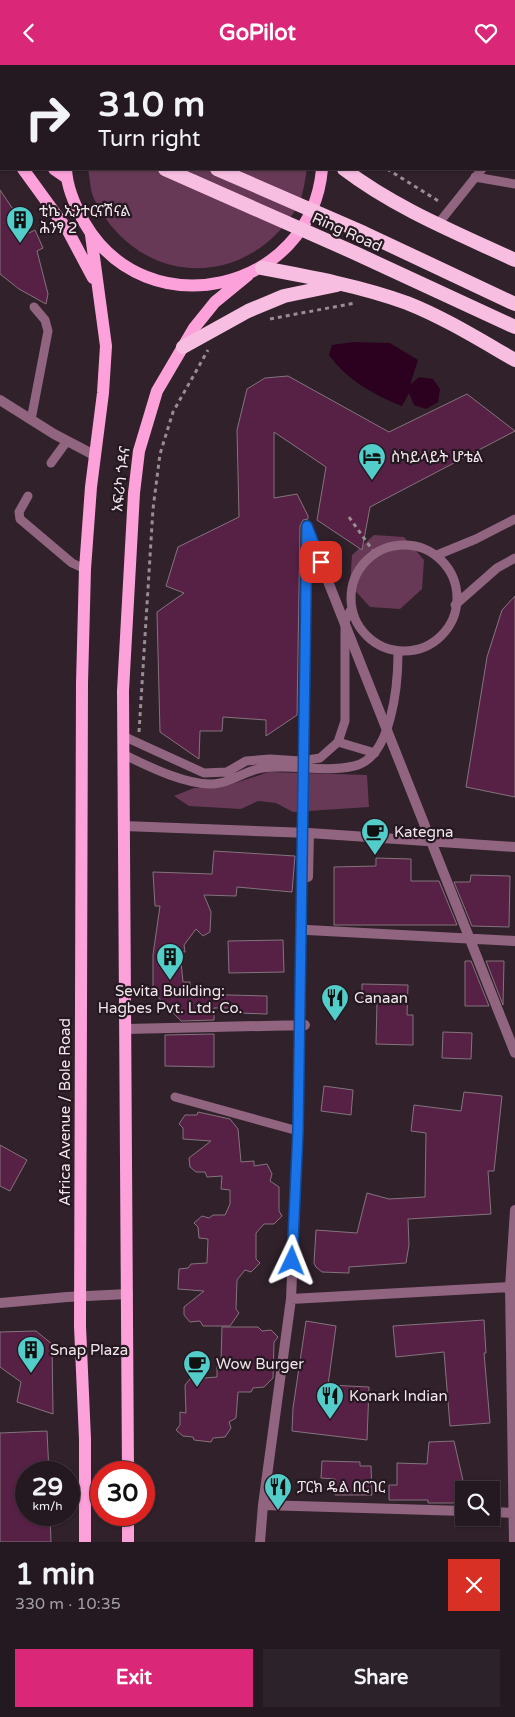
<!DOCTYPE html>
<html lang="en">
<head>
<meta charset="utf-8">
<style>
	body { margin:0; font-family:"Varela Round","Noto Sans Ethiopic",sans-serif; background:#2c2229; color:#f1f3f6; height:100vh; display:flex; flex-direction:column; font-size:19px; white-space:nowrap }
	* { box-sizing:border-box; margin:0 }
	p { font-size:16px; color:#a3a0a5 }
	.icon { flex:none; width:28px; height:28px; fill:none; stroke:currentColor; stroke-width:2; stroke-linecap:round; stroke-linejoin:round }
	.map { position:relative; height:1477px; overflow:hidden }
	.details { display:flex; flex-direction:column; background:#241920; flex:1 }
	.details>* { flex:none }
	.top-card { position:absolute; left:0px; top:0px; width:515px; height:105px; box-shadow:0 1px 4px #0004,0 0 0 1px #41383e; background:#241920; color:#f1f3f6; overflow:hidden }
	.buttons { position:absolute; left:455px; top:1416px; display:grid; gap:10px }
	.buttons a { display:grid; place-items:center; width:45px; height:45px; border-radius:0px; background:#241920; box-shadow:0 1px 4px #0004,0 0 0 1px #41383e; font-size:25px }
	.speed { position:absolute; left:15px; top:1396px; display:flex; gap:10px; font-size:25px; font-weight:700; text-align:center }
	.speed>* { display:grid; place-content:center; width:65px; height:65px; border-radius:50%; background:#241920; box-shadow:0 1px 4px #0004,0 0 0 1px #41383e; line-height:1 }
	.speed small { font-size:12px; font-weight:400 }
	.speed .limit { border:8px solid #d22; background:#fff; color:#111 }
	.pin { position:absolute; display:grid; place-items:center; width:42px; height:42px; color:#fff; margin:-21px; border-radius:10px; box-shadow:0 2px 8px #0006 }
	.me { position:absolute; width:55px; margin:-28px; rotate:2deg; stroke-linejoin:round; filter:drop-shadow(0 0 4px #0008) }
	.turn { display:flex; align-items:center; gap:18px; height:105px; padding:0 15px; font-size:22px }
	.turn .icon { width:65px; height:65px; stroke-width:2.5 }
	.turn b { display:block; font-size:35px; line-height:42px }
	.round { display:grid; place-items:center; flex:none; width:52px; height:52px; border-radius:0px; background:#2c2229 }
	.summary { display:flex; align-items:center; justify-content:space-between; height:85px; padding:0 15px }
	h1 { font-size:30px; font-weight:700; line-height:38px }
	.cta { display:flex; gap:10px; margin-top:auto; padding:10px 15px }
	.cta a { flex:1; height:58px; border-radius:0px; background:#db2777; color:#fff; font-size:20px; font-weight:700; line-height:58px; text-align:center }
	.cta a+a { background:#2c2229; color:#f1f3f6 }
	header { display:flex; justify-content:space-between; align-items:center; height:65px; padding:0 15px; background:#db2777; color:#fff; font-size:22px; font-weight:700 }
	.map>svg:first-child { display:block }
	.green { fill:#673956 }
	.water { fill:#2c001f }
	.building { fill:#572145; stroke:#84737d }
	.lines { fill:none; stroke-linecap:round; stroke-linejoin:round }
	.path { stroke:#998d94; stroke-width:3; stroke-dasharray:4 4; stroke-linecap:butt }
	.service { stroke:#916480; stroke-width:9 }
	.minor { stroke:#916480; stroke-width:10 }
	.primary { stroke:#fda1db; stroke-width:12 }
	.trunk { stroke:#f8bee2; stroke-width:14 }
	.trunk-bridge { stroke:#f8bee2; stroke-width:14 }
	.route-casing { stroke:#114b97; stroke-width:12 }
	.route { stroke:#1a73e8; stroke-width:9 }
	.labels { text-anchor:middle; stroke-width:4.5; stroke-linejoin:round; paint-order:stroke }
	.poi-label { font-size:15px; fill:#f0e6eb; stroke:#261820; text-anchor:start }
	.street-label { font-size:15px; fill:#f0e6eb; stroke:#261820 }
</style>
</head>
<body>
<header><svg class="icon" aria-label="back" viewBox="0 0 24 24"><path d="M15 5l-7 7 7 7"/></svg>GoPilot<svg class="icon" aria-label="heart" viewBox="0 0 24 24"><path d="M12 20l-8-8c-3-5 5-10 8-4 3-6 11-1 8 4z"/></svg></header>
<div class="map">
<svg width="515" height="1477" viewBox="0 0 515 1477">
	<rect width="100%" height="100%" fill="#30212a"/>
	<!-- green -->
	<path class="green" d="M137,0H257L258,1H135Z
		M88,104H307C305,115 303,131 298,141C247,227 138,223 94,134C90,125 90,113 88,104Z
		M374,470L404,472L424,495L422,524L400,544L370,542L350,520L352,490Z
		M269,707L367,710L369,742L293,747L276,738L258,736L241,744L189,741L174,731L194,723H220Z"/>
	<!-- water -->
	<path class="water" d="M353,277L390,278L418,295L410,320L419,312L433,314L440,324L438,337L426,344L414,340L409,328L402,341C374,330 347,315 329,290L332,280Z"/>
	<!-- building -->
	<path class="building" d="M0,125L29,168L35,165L43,183L37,186L48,229L46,239L19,224L0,209Z
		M288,311L389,367L467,329L515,366L370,442L362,485L317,455L326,402L274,367V433L297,429L308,451V454L303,455L300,461L297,650L266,671V655L223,652L222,666H200L199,694L160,667L157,547L184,528L166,521L178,482L239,452L237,365L247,324L265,313Z
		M515,531V732L466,722L487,592L502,545Z
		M214,786L295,791L292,827L237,822L236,831L204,830L211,847L210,867L203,871L196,864L184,880L185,887H180L183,917H190V929L267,931V949L239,948V943H214V955L181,956L153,927V890L160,841H155L153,807L212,809Z
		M376,793L411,794V816H439L457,860H334V802L376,801Z
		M471,810L510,811L509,862L472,861L454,817H470Z
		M283,875L284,907L229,908L228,876Z
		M465,896H471L489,941H465Z
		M486,896H504L503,940Z
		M362,919L408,920L407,950H413V980L376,979L377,936H362Z
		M443,967L472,968L471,994L442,993Z
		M214,969V1002L165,1001V970Z
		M324,1021L353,1025L351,1050L321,1046Z
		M464,1027L502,1031L494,1106H488L491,1149L408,1154L409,1180L406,1198L349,1202V1208L322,1207L316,1202L314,1198L316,1165L357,1168L367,1128L389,1134L425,1132L426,1068L411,1066L414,1040L461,1046Z
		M198,1047L230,1054L238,1064L241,1097L254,1096V1101L267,1099L272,1109L270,1116L279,1122V1146L282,1151L274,1159H264L256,1168V1194L260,1198L251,1207L245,1205L237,1215L236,1244L239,1248L230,1261H203L200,1256L190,1257L184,1250V1242L204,1226L178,1224L179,1204L188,1203L191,1199L207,1198L208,1174L199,1173L198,1162L194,1158L202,1151L209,1153L213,1150H225L230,1139V1125L221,1124L222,1111L207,1112L205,1107H196L190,1102L189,1093L211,1076L183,1074V1063L179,1059L185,1050H197Z
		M0,1080L27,1095L10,1126L0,1121Z
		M484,1255L486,1288H484L490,1358L450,1361L444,1287L396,1292L393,1261Z
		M306,1256L336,1261L328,1320L369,1322L367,1375L292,1366L293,1343Z
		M222,1262H258L262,1266L271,1265L278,1272L274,1277L273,1313L264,1322L253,1323L251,1327H238L236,1353L229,1357L231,1363L225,1372L213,1373L211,1377L194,1375L193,1372L183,1371L176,1365L180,1360V1347L186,1348L185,1320L190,1314L200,1316L204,1313L217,1312V1297L221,1296Z
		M36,1266L52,1279L53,1349L17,1337L21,1317L0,1302V1267Z
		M47,1366L49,1408H26V1450H50L51,1477H0V1368Z
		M454,1376L464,1420V1438H428V1435H389V1420H397V1398L427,1399L429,1377Z
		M322,1396L360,1397V1401H371L372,1430H335V1414L321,1413Z"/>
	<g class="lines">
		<!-- path -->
		<path class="path" d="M328,0V1
			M387,104L440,137
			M270,254L355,238
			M349,452L374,487
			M139,667L153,444L160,389L173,347L208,285"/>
		<!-- service -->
		<path class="service" d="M427,0L428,1
			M312,1V0
			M514,65L515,64
			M475,112L515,119
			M438,159L482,104
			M31,355L48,266L45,255L34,242
			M51,398L67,376
			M28,431L19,447L20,454L72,498L85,504
			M351 533a53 53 0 1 1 106 0a53 53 0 1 1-106 0Z
			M437,490L476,474L515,454
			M455,540L497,503L515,493
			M123,671L204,708L227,707L246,696L270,694L301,696L320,693L338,677L345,656V557L350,546
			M338,677L375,688
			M123,689C147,701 193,724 220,718C235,715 247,705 263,703C293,699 324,708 354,701C392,693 398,619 398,588
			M175,1032L298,1066"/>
		<!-- minor -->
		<path class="minor" d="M0,335L54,369L94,390
			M308,466L515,988
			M124,761L309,768L515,782
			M308,812L309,768
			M307,865L515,876
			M126,964L305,960
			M291,1234L510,1222
			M0,1238L67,1232L128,1229
			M263,1440L464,1446
			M491,1447L514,1448
			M260,1477L263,1440L291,1234L298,1066L307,461
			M514,1477L510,1222L515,1145"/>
		<!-- primary -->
		<path class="primary" d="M282,0L284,1
			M102,1L103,0
			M0,66H1
			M0,78L1,80
			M23,104L68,166L93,213
			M54,104L67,113
			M66,104C67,123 75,141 84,157C146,265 311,227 322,104
			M128,1408L123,626L134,428L139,386L157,326L194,263L215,237L248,210
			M85,1477V1374L80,1261L82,618L85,504L91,422L103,328L106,281L91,170
			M128,1477V1450"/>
		<!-- trunk -->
		<path class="trunk" d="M0,9H1
			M0,31H1
			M344,104C395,143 457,168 515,195
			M262,203C311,212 360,221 407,238C445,253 480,275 515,295
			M183,282L248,246L284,231L337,220"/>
		<!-- trunk-bridge -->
		<path class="trunk-bridge" d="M165,104L355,188L515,262
			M217,104L364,168L515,239"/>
	</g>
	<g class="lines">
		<defs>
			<path id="route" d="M292,1196L298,1066L307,461L321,497"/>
		</defs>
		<!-- route casing -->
		<use href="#route" class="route-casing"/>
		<!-- route -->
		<use href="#route" class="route"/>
	</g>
	<!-- icons -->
	<defs>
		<symbol id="building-pin" viewBox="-11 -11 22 30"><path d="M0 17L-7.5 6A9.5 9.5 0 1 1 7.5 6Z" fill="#53cdc9" stroke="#261820"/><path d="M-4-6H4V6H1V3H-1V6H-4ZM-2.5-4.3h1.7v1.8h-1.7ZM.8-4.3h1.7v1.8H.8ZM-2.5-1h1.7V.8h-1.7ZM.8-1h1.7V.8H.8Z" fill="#111"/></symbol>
		<symbol id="hotel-pin" viewBox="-11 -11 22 30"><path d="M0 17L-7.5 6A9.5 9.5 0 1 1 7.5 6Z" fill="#53cdc9" stroke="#261820"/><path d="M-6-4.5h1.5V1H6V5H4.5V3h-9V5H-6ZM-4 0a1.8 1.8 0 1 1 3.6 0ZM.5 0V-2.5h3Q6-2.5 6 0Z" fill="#111"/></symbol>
		<symbol id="cafe-pin" viewBox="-11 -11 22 30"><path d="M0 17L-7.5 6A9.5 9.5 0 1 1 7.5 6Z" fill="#53cdc9" stroke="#261820"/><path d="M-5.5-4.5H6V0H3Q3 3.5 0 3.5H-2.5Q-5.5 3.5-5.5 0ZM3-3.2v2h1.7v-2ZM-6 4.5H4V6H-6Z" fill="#111"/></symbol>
		<symbol id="restaurant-pin" viewBox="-11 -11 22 30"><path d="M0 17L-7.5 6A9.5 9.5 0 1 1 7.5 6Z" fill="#53cdc9" stroke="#261820"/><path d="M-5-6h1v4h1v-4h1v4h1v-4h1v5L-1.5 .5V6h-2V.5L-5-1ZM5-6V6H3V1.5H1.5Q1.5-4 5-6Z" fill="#111"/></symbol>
	</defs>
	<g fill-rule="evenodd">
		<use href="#building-pin" x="4" y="139" width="32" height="43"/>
		<use href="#hotel-pin" x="356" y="376" width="32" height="43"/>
		<use href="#cafe-pin" x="359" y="751" width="32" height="43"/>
		<use href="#building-pin" x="154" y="876" width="32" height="43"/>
		<use href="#restaurant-pin" x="319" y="917" width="32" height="43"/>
		<use href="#building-pin" x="15" y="1269" width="32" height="43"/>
		<use href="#cafe-pin" x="181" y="1283" width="32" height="43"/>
		<use href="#restaurant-pin" x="314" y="1315" width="32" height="43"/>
		<use href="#restaurant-pin" x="262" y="1406" width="32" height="43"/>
	</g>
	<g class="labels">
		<!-- poi labels -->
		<g class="poi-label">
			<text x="39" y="151">ቲኬ ኢንተርናሽናል<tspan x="39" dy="17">ሕንፃ 2</tspan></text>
			<text x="391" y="397">ስካይላይት ሆቴል</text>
			<text x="394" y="772">Kategna</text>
			<text x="170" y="931" text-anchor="middle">Sevita Building:<tspan x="170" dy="17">Hagbes Pvt. Ltd. Co.</tspan></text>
			<text x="354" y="938">Canaan</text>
			<text x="50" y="1290">Snap Plaza</text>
			<text x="216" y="1304">Wow Burger</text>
			<text x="349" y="1336">Konark Indian</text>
			<text x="297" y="1427">ፓርክ ዴል በርገር</text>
		</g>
		<!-- street labels -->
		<g class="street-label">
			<text transform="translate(347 167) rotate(24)" y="5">Ring Road</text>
			<text transform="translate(121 414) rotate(-83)" y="5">አፍሪካ ጎዳና</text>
			<text transform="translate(65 1047) rotate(-90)" y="5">Africa Avenue / Bole Road</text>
		</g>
	</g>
</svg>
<div class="buttons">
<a><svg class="icon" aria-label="search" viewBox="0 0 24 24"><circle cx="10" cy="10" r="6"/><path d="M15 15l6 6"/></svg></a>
</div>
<div class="speed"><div>29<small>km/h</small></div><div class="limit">30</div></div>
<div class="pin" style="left:321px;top:497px;background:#d93025"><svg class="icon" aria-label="arrive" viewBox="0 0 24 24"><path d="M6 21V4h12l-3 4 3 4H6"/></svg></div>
<svg class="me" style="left:292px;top:1196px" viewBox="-20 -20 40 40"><path d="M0-17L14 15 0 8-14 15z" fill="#1a73e8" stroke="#fff" stroke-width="4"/></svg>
<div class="top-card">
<div class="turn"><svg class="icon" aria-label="right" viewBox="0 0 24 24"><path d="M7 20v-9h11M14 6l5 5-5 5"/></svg><div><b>310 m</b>Turn right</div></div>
</div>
</div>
<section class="details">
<div class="summary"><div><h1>1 min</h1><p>330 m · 10:35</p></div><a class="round" style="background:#d93025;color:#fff"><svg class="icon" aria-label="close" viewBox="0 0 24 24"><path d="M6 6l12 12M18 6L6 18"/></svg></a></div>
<div class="cta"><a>Exit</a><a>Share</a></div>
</section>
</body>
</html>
